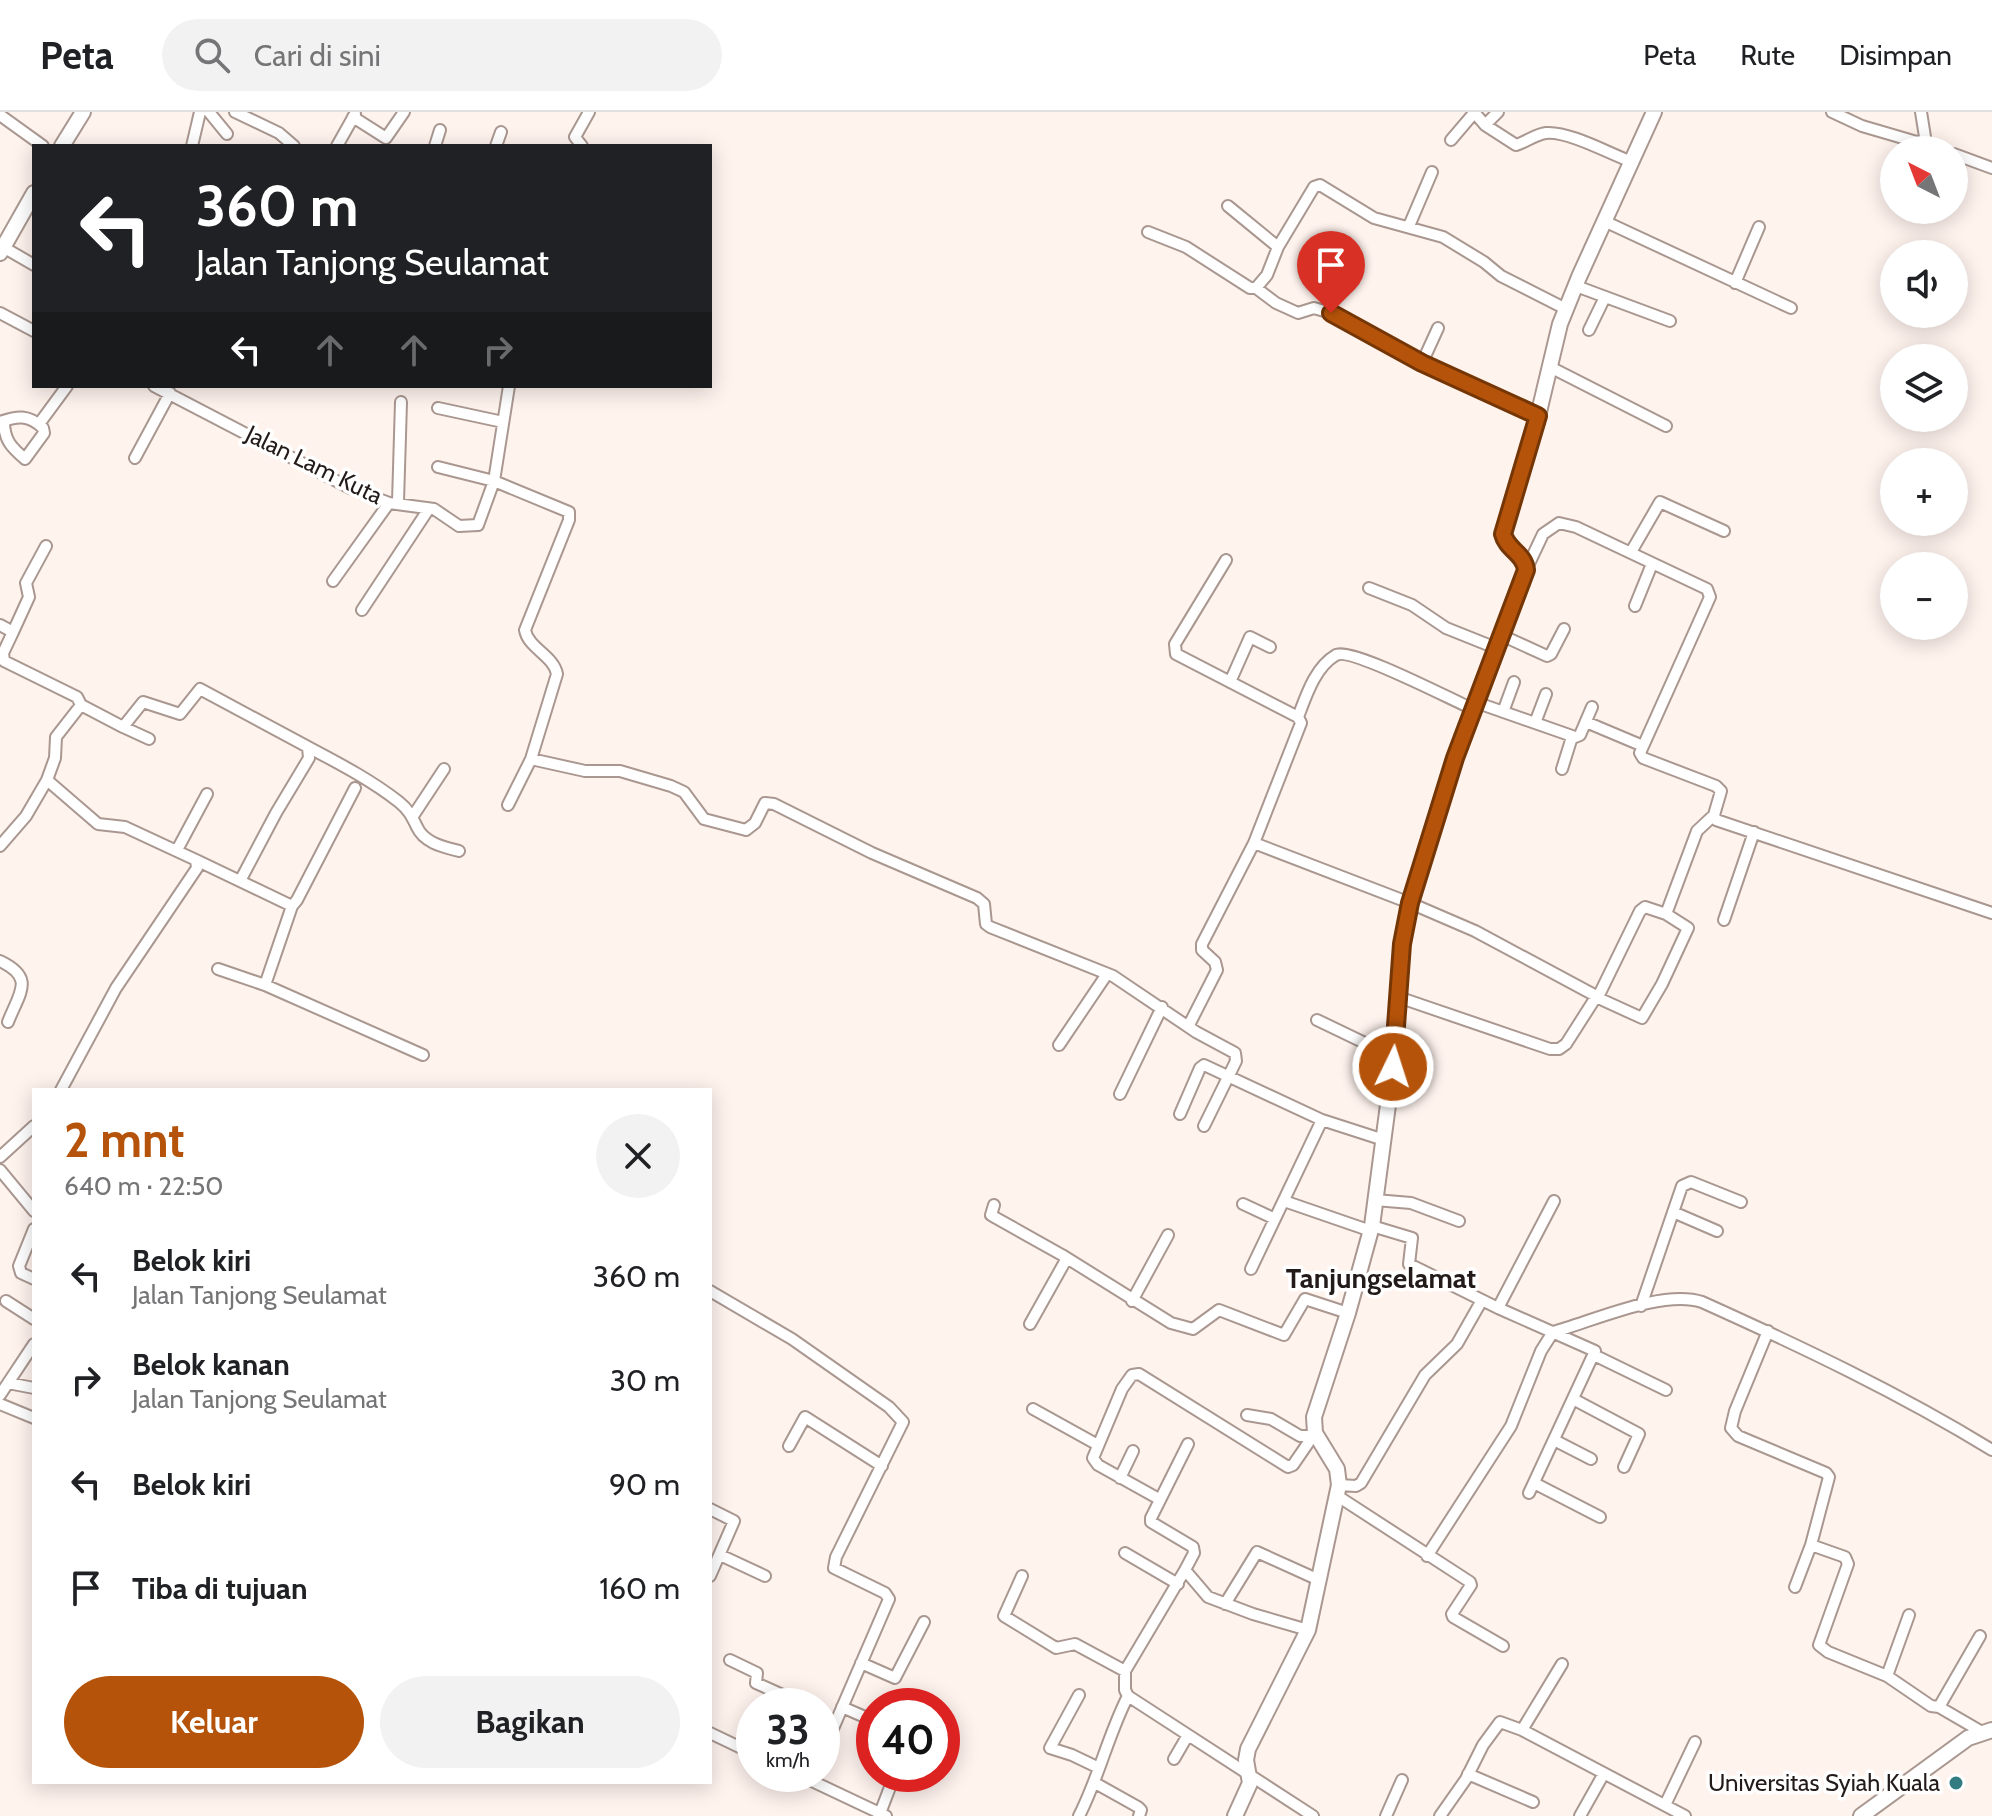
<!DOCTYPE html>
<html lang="id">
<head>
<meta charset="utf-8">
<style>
	body { margin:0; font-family:Cabin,sans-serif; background:#f2f2f2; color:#202124; height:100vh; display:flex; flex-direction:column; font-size:30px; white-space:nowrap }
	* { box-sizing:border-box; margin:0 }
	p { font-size:26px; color:#757577 }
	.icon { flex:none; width:44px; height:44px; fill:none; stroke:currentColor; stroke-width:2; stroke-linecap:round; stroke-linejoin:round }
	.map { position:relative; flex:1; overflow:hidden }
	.side { position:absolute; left:32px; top:976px; width:680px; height:696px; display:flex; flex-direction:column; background:#fff; border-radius:0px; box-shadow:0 4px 20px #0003 }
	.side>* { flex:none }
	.banner { position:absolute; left:32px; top:32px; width:680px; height:244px; border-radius:0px; box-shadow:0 4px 20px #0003; background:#202124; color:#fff; overflow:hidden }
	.needle { width:52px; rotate:318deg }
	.controls { position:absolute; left:1880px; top:24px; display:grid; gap:16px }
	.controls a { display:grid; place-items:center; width:88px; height:88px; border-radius:50%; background:#fff; box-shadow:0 4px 20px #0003; font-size:40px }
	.speed { position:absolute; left:736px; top:1576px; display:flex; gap:16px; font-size:40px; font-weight:700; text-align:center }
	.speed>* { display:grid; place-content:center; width:104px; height:104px; border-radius:50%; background:#fff; box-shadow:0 4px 20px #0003; line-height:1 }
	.speed small { font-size:20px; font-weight:400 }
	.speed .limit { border:12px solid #d22; background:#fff; color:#111 }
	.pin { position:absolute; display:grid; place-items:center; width:68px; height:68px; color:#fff; margin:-82px -34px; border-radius:50% 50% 50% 0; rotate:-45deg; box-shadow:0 0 8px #0007 }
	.pin .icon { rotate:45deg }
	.me { position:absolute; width:88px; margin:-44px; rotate:4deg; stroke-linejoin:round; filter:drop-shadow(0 0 6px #0008) }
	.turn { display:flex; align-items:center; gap:28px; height:168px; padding:0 32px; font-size:36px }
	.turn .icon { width:104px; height:104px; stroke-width:2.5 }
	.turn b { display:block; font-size:56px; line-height:68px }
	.lanes { display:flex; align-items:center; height:76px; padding:0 32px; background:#0003; justify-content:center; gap:40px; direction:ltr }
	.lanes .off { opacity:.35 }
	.round { display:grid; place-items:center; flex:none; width:84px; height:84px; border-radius:42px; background:#f2f2f2 }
	.head { display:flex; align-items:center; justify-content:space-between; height:136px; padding:0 32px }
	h1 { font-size:48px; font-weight:700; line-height:60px; color:#b45309 }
	.button { display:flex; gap:16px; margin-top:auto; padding:16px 32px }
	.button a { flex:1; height:92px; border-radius:48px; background:#b45309; color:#fff; font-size:32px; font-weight:700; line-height:92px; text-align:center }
	.button a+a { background:#f2f2f2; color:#202124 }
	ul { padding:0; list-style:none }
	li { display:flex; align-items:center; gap:24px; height:104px; padding:0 32px }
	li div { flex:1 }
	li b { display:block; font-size:30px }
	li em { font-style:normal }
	header { display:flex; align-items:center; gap:48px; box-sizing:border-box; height:112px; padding:0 40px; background:#fff; border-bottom:2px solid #e0e0e0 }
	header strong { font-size:38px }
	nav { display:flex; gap:44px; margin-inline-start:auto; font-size:28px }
	.search { width:560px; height:72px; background:#f2f2f2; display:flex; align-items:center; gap:20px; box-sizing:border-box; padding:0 28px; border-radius:44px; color:#757577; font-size:30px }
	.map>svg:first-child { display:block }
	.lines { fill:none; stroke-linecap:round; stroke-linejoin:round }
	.street-casing { stroke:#a99790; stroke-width:14 }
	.secondary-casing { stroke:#a99790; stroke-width:18 }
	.street { stroke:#fff; stroke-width:10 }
	.secondary { stroke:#fff; stroke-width:14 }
	.route-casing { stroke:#753606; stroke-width:20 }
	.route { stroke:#b45309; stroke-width:14 }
	.poi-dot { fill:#337c81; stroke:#fff; stroke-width:3 }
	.labels { text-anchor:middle; stroke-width:7; stroke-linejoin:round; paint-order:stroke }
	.street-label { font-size:24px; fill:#221b19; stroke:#fff }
	.poi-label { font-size:24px; fill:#221b19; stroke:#fff; text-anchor:end }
	.quarter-label { font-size:28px; font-weight:bold; fill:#221b19; stroke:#fff }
</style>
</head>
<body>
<header>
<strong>Peta</strong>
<div class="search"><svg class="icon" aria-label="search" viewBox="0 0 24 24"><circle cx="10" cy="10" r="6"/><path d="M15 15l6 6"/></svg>Cari di sini</div>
<nav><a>Peta</a><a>Rute</a><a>Disimpan</a></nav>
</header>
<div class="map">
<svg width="1992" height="1704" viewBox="0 0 1992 1704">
	<rect width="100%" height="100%" fill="#fff3ee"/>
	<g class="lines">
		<defs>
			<path id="street" d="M209,0L227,22
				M235,0L279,21L294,34
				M1474,0L1485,13L1516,33C1526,30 1536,22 1546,21C1569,19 1610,42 1632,50
				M1832,0L1862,14L1944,38
				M1921,0L1926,31
				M0,3L43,34
				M353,5L386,26L404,0
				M1485,13L1498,0
				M1451,28L1474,1
				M192,34L200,0
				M337,34L355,2
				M435,34L440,18
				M496,34L501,20
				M582,34L575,25L589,0
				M1954,42L1992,56
				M1228,94L1278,135
				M1604,109L1791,196
				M1409,114L1432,60
				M1148,120L1186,135L1250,176H1256L1276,191L1298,201L1314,196L1331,201L1422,251L1538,304
				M3,135L34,153
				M1735,171L1759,115
				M1576,174L1670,209
				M1256,176L1267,163L1278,135L1314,75L1320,73L1374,106L1443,125L1484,150L1501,164L1566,197
				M0,201L34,219
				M1589,218L1605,185
				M1422,251L1438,216
				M1550,255L1666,314
				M154,274L350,376L389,391L434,397L459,414L478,413L494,369L509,274
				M438,296L503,310
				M0,310C17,304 28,302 43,316L44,321L25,347C11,335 4,328 4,309
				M39,312L67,274
				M135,346L170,281
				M438,355L494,369L569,400V408L525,518C528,536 554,544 557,562L531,647L508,693
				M398,390L401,290
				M1631,440L1660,390L1724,419
				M1526,458L1543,422L1559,411L1576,415L1707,477L1710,485L1706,494L1640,641L1643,646L1716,674L1721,679L1714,703L1716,708L1992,801
				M333,469L389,391
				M1369,476L1412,493L1446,516L1496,536
				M1635,494L1652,452
				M362,498L428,398
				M0,513L13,520L29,485L26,471L46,434
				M13,520L3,541L4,549L77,585L81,593
				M1501,523L1547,544L1551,542L1564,517
				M1230,570L1250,525L1270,535
				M1475,590L1575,625L1580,623L1592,595
				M1503,600L1514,570
				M1298,605C1306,584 1315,555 1336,543C1351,535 1452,588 1473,597
				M1586,610L1643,634
				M1535,611L1546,582
				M123,615L149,627
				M308,635C340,652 371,668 399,690C409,698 412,705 417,715C424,731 444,735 459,739
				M531,647L585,659H620L671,674L684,680L704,707L746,718L755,711L765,691L774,692L872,741L977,786L984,792L986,812L990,815L1113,864L1196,920L1235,941L1236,949L1204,1014
				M1562,657L1572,625
				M47,668L98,712L125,715L196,748L197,756L116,876L61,978
				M413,704L444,657
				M1254,731L1410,791L1475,819L1598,885L1640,799L1645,795L1666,802
				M0,734L26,704L47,668L55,646L56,625L81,593L123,615L143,590L180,602L200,577L308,635L309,646L276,701L240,769
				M177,738L207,682
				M196,748L292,794L297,788L355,676
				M292,794L265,873L423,943
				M1724,808L1754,720
				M0,849C36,866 19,881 8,910
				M218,857L265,873
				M1398,885L1550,937H1559L1566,932L1596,885L1642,906L1662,872L1688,816L1666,802L1697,719L1714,703
				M1317,908L1394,945
				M1189,913L1217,858L1215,850L1202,838V832L1254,731L1301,611L1298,605L1176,542L1175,532L1226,448
				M1059,933L1107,862
				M1120,982L1162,895
				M1180,1002L1200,956L1204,953L1322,1008L1384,1028
				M0,1045L34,1014
				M0,1058L34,1099
				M1375,1088L1411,1091L1459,1109
				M1284,1089L1371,1119
				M1243,1092L1275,1107
				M994,1093L991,1103L996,1106L1062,1143L1171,1211L1193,1217L1219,1198L1284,1223L1305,1187L1348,1201
				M1673,1100L1717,1119
				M1372,1114L1412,1126L1409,1152L1498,1196L1595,1239L1529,1381
				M34,1117L19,1154L21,1161L34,1167
				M1251,1157L1322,1008
				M710,1179L792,1227L889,1295L903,1310L836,1445L834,1456L885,1481L889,1487L822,1642
				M6,1189L34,1207
				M1132,1189L1168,1123
				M1641,1194L1682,1074L1691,1070L1741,1090
				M1498,1196L1554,1089
				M1030,1212L1067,1146
				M1768,1219L1735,1299L1731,1316L1738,1324L1826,1361L1829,1365L1811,1433L1845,1445L1848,1452L1819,1533L1828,1540L1887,1564L1931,1594L1939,1595L1982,1620
				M1594,1243L1666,1278
				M8,1271L34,1276
				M0,1283L34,1232
				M1573,1287L1639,1322L1624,1355
				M0,1292L34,1306
				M1033,1297L1098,1333
				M1247,1303L1271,1307L1300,1324H1311
				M1554,1328L1591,1347
				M789,1334L805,1305L882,1354
				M1120,1366L1133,1339
				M1534,1371L1600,1405
				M1339,1373L1356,1374L1361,1371L1425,1263L1457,1232L1482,1188
				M1336,1383L1470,1470L1471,1473L1452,1502L1453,1505L1503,1534
				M1159,1387L1098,1353L1093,1346L1122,1277L1132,1263L1139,1262L1288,1355L1293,1353L1315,1321
				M710,1397L734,1409L710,1464
				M1125,1441L1178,1472
				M720,1443L765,1464
				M1427,1444L1511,1314L1541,1239L1553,1220C1593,1209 1663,1177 1702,1190C1802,1235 1899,1281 1992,1338
				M1185,1458L1194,1441L1193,1435L1151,1410V1406L1188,1332
				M1022,1464L1004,1504L1056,1536L1075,1532L1125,1559L1185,1458L1208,1485L1253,1502L1308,1518
				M1795,1475L1811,1433
				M1225,1492L1257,1440L1319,1468
				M730,1548L757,1561L756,1571L787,1585L790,1594
				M861,1551L895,1566L924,1510
				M1125,1559V1578L1128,1584L1313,1704
				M1887,1564L1909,1503
				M1079,1583L1050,1636L1072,1643L1099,1656
				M842,1595L874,1609
				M1939,1595L1980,1524
				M1522,1618L1562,1552
				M710,1621L754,1642
				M1174,1647L1188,1623
				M797,1662L886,1704
				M1468,1662L1533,1690
				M1095,1671L1138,1695L1141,1698L1139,1704
				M1665,1693L1695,1630
				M879,1704L895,1662
				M1079,1704C1099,1665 1108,1623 1128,1584
				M1386,1704L1402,1668
				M1440,1704L1466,1667L1483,1633L1500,1610L1522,1618L1685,1704
				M1580,1704L1603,1663"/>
			<path id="secondary" d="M62,34L83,0
				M0,141L34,81
				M1235,1704L1250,1671L1246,1648L1248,1637L1308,1518L1339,1373L1337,1357L1315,1321L1314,1305L1348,1201L1372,1114L1393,955L1402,832L1410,791L1455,646L1526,458C1524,440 1504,437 1504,418L1538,304L1560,212L1579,165L1654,0
				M1861,1704L1968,1626L1992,1618"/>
		</defs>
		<!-- street casing -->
		<use href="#street" class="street-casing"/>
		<!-- secondary casing -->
		<use href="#secondary" class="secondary-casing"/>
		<!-- street -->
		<use href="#street" class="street"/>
		<!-- secondary -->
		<use href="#secondary" class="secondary"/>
	</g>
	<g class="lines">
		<defs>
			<path id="route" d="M1331,201L1422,251L1538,304L1503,422C1507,438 1524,441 1526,458L1455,646L1410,791L1402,832L1393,955"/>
		</defs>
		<!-- route casing -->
		<use href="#route" class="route-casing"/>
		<!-- route -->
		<use href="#route" class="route"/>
	</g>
	<!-- markers -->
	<circle class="poi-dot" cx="1956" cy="1671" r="8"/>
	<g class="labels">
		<!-- street labels -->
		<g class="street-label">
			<text transform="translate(314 353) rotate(26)" y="8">Jalan Lam Kuta</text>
		</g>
		<!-- poi labels -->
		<g class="poi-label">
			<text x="1940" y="1679">Universitas Syiah Kuala</text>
		</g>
		<!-- quarter labels -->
		<g class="quarter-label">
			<text x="1381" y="1176">Tanjungselamat</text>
		</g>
	</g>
</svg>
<div class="controls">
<a><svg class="needle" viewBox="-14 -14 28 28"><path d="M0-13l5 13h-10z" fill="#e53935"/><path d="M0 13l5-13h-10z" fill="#757577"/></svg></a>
<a><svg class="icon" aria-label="sound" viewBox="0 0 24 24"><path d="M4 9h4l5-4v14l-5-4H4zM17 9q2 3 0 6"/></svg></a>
<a><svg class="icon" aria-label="layers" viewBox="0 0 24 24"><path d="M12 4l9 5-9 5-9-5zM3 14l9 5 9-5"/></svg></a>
<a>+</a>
<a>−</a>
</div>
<div class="speed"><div>33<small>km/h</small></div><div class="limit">40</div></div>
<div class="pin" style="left:1331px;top:201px;background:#d93025"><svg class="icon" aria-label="arrive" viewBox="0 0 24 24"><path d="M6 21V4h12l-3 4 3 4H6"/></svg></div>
<svg class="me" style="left:1393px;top:955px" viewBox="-20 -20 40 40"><circle r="17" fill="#b45309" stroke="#fff" stroke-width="3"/><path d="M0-11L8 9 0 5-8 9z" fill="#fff"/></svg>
<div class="banner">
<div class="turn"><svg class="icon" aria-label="left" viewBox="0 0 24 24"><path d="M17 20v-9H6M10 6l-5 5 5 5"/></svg><div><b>360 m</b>Jalan Tanjong Seulamat</div></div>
<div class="lanes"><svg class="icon" aria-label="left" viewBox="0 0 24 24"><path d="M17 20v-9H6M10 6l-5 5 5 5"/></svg><svg class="icon off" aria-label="ahead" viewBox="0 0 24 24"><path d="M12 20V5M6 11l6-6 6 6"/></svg><svg class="icon off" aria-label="ahead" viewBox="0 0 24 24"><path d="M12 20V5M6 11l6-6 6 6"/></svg><svg class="icon off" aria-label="right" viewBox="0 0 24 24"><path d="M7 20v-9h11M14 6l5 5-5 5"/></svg></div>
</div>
<section class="side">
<div class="head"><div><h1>2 mnt</h1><p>640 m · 22:50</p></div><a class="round"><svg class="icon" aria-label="close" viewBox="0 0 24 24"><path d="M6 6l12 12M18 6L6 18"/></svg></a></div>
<ul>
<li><svg class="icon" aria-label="left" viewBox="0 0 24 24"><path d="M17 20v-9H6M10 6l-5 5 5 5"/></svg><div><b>Belok kiri</b><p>Jalan Tanjong Seulamat</p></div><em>360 m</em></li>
<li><svg class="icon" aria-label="right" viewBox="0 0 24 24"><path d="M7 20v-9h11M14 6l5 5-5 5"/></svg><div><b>Belok kanan</b><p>Jalan Tanjong Seulamat</p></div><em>30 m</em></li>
<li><svg class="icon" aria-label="left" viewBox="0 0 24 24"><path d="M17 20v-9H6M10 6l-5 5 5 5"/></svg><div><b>Belok kiri</b></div><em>90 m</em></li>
<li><svg class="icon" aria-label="arrive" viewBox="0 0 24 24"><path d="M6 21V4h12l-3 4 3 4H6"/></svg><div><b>Tiba di tujuan</b></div><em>160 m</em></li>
</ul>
<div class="button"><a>Keluar</a><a>Bagikan</a></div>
</section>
</div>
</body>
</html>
